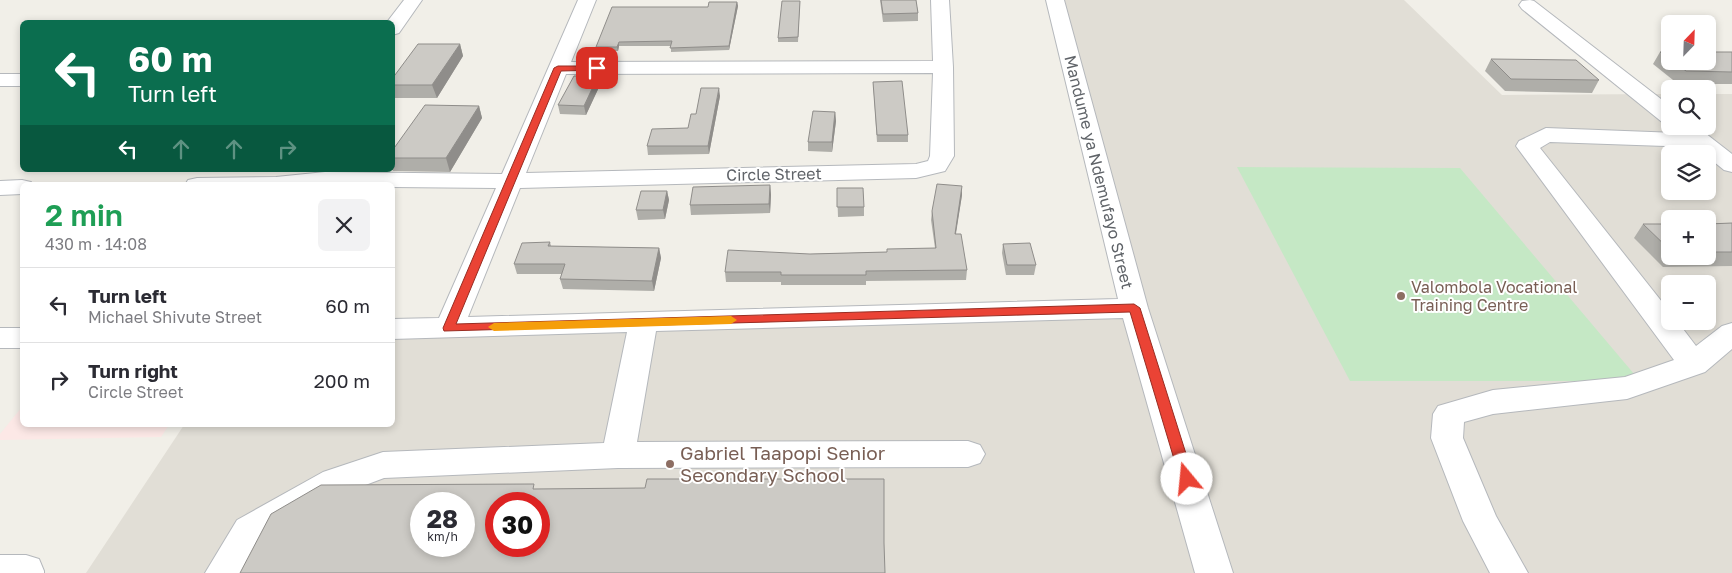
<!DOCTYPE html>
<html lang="en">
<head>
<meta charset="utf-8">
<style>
	body { margin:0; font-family:"Golos Text",sans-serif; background:#f2f2f3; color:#2b2b33; height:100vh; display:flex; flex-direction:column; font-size:19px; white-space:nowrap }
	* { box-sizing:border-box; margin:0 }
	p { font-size:16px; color:#7c7c81 }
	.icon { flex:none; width:28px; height:28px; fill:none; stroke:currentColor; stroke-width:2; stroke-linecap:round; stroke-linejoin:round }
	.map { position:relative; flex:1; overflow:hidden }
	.details { position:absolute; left:20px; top:182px; width:375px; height:245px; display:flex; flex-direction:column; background:#fff; border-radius:8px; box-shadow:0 2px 8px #0003 }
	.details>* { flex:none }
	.banner { position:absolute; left:20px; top:20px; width:375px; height:152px; border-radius:8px; box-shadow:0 2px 8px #0003; background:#0b6e4f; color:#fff; overflow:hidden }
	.needle { width:32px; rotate:23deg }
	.controls { position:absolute; left:1661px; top:15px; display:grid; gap:10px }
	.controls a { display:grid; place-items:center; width:55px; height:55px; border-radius:8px; background:#fff; box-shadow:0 2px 8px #0003; font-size:25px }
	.speed { position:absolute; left:410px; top:492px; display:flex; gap:10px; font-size:25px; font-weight:700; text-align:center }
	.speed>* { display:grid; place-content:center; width:65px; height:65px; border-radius:50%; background:#fff; box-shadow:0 2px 8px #0003; line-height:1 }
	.speed small { font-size:12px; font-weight:400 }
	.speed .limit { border:8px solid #d22; background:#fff; color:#111 }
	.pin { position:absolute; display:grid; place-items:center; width:42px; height:42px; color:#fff; margin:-21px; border-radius:10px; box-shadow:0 2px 8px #0006 }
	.me { position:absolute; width:55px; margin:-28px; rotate:343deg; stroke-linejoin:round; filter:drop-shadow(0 0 4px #0008) }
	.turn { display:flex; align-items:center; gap:18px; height:105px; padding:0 25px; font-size:22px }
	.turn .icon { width:65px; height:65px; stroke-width:2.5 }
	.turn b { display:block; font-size:35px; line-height:42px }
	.lanes { display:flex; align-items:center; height:48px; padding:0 25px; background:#0003; justify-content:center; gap:25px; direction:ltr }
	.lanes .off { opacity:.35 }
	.round { display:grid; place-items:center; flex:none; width:52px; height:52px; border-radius:8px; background:#f2f2f3 }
	.head { display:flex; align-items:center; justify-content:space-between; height:85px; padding:0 25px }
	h1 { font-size:30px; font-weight:600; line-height:38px; color:#1e9e55 }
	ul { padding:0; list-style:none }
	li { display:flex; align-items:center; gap:15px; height:75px; padding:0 25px; border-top:1px solid #e1e1e2 }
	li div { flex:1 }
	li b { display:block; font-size:19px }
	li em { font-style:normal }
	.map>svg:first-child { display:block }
	.education { fill:#e1ded6; fill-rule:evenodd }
	.medical { fill:#fce8e6 }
	.green { fill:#c5e8c5 }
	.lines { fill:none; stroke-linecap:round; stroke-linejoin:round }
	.minor-casing { stroke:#b5b8bc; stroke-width:2 }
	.minor { fill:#fff; fill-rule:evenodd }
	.wall { fill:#afaea9 }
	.shaded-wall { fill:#8f8d8a }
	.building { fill:#cccac5; stroke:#8f8d8a; fill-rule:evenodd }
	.route { fill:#ea4335; stroke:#982c22 }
	.slow { fill:#f59e0b }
	.education-dot { fill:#8d6e63; stroke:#fff; stroke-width:2 }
	.labels { text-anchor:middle; stroke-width:4; stroke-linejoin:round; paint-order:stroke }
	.street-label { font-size:16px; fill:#5f6368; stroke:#fff }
	.education-label { font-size:16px; fill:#785e54; stroke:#fff; text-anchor:start }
	.near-education-label { font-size:19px; fill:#785e54; stroke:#fff; text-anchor:start }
</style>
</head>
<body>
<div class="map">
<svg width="1732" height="573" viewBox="0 0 1732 573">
	<rect width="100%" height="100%" fill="#f1efe8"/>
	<!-- education -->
	<path class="education" d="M1055,0H1404L1502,95L1670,94V126H1708V94H1732V573H86L184,425H392L393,329L1134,308ZM1670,154H1708V191H1670ZM1670,219H1708V256H1670ZM1670,284H1708V321H1670ZM421,504H464V546H421ZM496,504H539V546H496Z"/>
	<!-- medical -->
	<path class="medical" d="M22,407V425H169L161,437L0,440V434Z"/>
	<!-- green -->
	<path class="green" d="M1237,167L1460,168L1640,381H1350Z"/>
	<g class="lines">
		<defs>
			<path id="minor" d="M404,0H422L399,33L392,35V22H387Z
				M578,0H596L571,62L933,61L931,0H949L953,67L954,156L945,171L916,178L520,188L468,317L1118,299L1046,0H1064L1148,308L1233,573H1195L1123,318L656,331L637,442L968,441L980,445L985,454L980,463L968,467L618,468L384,478L347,492L263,542L244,573H205L237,520L323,472L383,452L604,443L627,332L392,339V319L439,318L496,188L392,187V185H185L188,180L197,178L276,177L325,172L502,174ZM933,73L930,156L928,161L916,164L526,173L566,74Z
				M1530,0L1534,1L1670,106V124L1662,122L1522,9L1519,5L1522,1Z
				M0,74H22V86H0Z
				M1677,126H1696L1732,154V172L1724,170L1708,157V154H1703L1694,147L1550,142L1540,148L1670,312V321H1677L1696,346L1722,326L1732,323V349L1705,372L1627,399L1493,414L1464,422L1463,438L1496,516L1528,573H1490L1463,521L1431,438L1433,414L1438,406L1493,390L1625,377L1674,360L1516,146L1519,141L1546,128L1677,133L1675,129Z
				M22,180L31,182L33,185H22V194L0,195V181Z
				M0,328H22V348H0Z
				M0,555H26L39,559L44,571V573H0Z"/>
		</defs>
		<!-- minor casing -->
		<use href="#minor" class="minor-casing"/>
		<!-- minor -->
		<use href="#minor" class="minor"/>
	</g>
	<!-- wall -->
	<path class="wall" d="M880,0H916L918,13V21L883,22Z
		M800,1L798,42H778V38Z
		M737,2L738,6L729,50L671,52V46H619L618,51H597L596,47L708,7Z
		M460,44L463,56L437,98H392V79Z
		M1660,52H1670V61H1708L1732,52V84H1678L1653,64Z
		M1491,59L1599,80L1592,93L1505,91L1485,71Z
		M598,76L600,85L586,115L560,114L558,105Z
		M873,82L908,135V142H877Z
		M720,96L709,154L648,155L647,146L688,128L696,114Z
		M479,106L482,118L450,172L393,171L392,169V151Z
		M835,112L836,121L832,152L808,151V142Z
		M770,185L771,195L770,213L691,215L690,205Z
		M837,188L864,207V216L838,217Z
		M667,191L669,200L665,219L638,220L636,210Z
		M962,195L956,234L967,270L966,280L866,281V285H781V282H726L725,272L810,254L887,252L935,248L931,220L932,211Z
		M1732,223V266L1663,267L1634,238L1643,224H1670V256H1708V224Z
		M550,242L551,246L659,248L661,258L654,291L563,289L560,279L562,274H517L514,264Z
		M1003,244L1036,265L1034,275H1006L1002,253Z"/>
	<!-- shaded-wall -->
	<path class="shaded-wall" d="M737,2L738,6L729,50V46Z
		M619,42V46L618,51L617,47Z
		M460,44L463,56L437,98L432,85Z
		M598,76L600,85L586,115L584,106Z
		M719,88L720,96L709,154L708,146Z
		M479,106L482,118L450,172L446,158Z
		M835,112L836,121L832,152V142Z
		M770,185L771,195L770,213L769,204Z
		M962,186V195L954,244L955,234Z
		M667,191L669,200L665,219L663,210Z
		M659,248L661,258L654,291L652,281Z"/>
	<!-- building -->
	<path class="building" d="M881,0H916L918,13L883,14Z
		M782,1H800L798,37L778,38Z
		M709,2H737L729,46L670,48L672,41L619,42L617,47H596L612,7H708Z
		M418,44H460L432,85H392V79Z
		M1660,52H1670V59Z
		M1708,52H1732V72L1686,71L1673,61H1708Z
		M1491,59L1576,60L1599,80L1511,79Z
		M574,76H598L584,106L558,105Z
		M902,81L908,135H877L873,82Z
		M701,88H719L708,146H647L652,129L688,128L691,114H696Z
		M425,105L479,106L446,158H392V151Z
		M813,111L835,112L832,142H808Z
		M937,184L962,186L955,234H961L967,270L866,271V275H781V272H725L728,250L810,254L887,252V249L936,248L932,211Z
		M770,185L769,204L690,205L693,187Z
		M837,188H863L864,207H837Z
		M641,191H667L663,210H636Z
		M1732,223V252H1708V224Z
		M1643,224H1670V250Z
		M550,242L548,246L659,248L652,281L560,279L565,264H514L522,243Z
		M1030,243L1036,265H1007L1003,244Z
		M647,479H884V543L885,573H240L271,514L321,485L534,484L533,489L645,488ZM421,504H464V546H421ZM496,504H539V546H496Z"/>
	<!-- route -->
	<path class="route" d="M597,66L600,67V70L561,71L456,324L1134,304L1140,308L1194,479L1192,483H1182L1180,479L1130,312L444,331L443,328L554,68L558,66Z"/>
	<!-- slow -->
	<path class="slow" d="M731,316L737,320L731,324L494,331L488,327L494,323Z"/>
	<!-- markers -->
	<g class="education-dot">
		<circle cx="1401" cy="296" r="5"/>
		<circle cx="670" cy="464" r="5"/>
	</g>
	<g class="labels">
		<!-- street labels -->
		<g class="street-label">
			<text transform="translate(1099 172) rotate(76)" y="6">Mandume ya Ndemufayo Street</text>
			<text transform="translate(774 174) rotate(-1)" y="6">Circle Street</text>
		</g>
		<!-- education labels -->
		<g class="education-label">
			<text x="1411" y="293">Valombola Vocational<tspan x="1411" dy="18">Training Centre</tspan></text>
		</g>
		<!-- near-education labels -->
		<g class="near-education-label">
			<text x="680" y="460">Gabriel Taapopi Senior<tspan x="680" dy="22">Secondary School</tspan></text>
		</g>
	</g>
</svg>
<div class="controls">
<a><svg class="needle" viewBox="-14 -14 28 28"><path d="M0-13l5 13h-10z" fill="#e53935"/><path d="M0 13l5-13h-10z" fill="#7c7c81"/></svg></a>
<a><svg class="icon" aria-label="search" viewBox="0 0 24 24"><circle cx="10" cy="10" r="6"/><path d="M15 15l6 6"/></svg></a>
<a><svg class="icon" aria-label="layers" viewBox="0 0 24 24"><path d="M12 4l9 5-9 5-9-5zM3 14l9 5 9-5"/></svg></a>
<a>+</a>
<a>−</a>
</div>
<div class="speed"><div>28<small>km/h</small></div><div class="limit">30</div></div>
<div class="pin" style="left:597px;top:68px;background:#d93025"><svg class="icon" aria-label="arrive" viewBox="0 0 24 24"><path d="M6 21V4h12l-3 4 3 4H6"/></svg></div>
<svg class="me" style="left:1187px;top:479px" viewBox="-20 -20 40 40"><circle r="19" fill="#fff"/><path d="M0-13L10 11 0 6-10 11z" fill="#ea4335"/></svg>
<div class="banner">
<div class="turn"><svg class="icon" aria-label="left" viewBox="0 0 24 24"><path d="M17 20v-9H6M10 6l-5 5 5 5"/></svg><div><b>60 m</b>Turn left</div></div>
<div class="lanes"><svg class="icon" aria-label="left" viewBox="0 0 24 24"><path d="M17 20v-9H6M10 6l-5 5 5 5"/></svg><svg class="icon off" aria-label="ahead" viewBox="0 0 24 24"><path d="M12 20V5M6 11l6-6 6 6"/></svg><svg class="icon off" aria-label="ahead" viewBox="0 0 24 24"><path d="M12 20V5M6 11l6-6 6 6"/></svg><svg class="icon off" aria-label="right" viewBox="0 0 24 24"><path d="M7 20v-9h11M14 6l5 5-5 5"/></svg></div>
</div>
<section class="details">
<div class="head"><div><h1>2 min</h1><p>430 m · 14:08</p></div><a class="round"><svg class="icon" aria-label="close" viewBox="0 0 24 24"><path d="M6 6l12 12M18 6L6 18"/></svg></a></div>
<ul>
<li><svg class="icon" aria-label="left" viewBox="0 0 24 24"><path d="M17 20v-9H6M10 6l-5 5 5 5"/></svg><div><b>Turn left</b><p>Michael Shivute Street</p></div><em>60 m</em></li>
<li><svg class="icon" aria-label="right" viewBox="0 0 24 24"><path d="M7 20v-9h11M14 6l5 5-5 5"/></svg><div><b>Turn right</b><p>Circle Street</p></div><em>200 m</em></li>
</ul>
</section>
</div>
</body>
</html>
